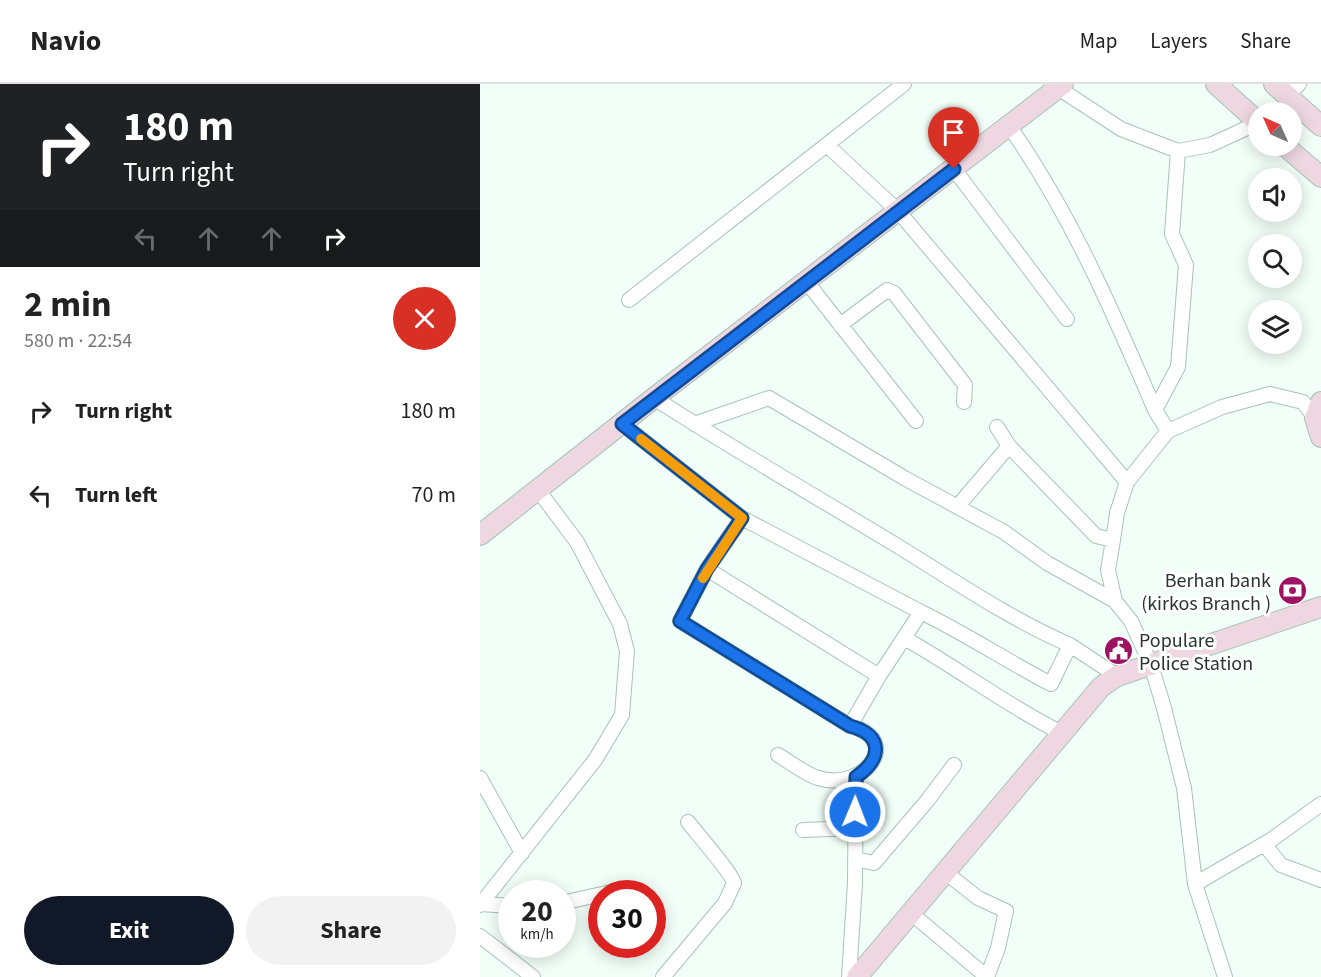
<!DOCTYPE html>
<html lang="en">
<head>
<meta charset="utf-8">
<style>
	body { margin:0; font-family:"Source Sans 3",sans-serif; background:#f2f2f2; color:#222; height:100vh; display:flex; flex-direction:column; font-size:22px; white-space:nowrap }
	* { box-sizing:border-box; margin:0 }
	p { font-size:20px; color:#767676 }
	.icon { flex:none; width:33px; height:33px; fill:none; stroke:currentColor; stroke-width:2; stroke-linecap:round; stroke-linejoin:round }
	.map { position:relative; flex:1; overflow:hidden }
	.drawer { display:flex; flex-direction:column; background:#fff; width:480px }
	.drawer>* { flex:none }
	.guide { background:#202124; color:#fff; overflow:hidden }
	.needle { width:39px; rotate:315deg }
	.buttons { position:absolute; left:768px; top:18px; display:grid; gap:12px }
	.buttons a { display:grid; place-items:center; width:54px; height:54px; border-radius:50%; background:#fff; box-shadow:0 3px 15px #0003; font-size:30px }
	.speed { position:absolute; left:18px; top:796px; display:flex; gap:12px; font-size:30px; font-weight:700; text-align:center }
	.speed>* { display:grid; place-content:center; width:78px; height:78px; border-radius:50%; background:#fff; box-shadow:0 3px 15px #0003; line-height:1 }
	.speed small { font-size:15px; font-weight:400 }
	.speed .limit { border:9px solid #d22; background:#fff; color:#111 }
	.pin { position:absolute; display:grid; place-items:center; width:51px; height:51px; color:#fff; margin:-62px -26px; border-radius:50% 50% 50% 0; rotate:-45deg; box-shadow:0 0 6px #0007 }
	.pin .icon { rotate:45deg }
	.me { position:absolute; width:66px; margin:-33px; rotate:1deg; stroke-linejoin:round; filter:drop-shadow(0 0 4px #0008) }
	.turn { display:flex; align-items:center; gap:21px; height:126px; padding:0 24px; font-size:27px }
	.turn .icon { width:78px; height:78px; stroke-width:2.5 }
	.turn b { display:block; font-size:42px; line-height:51px }
	.lanes { display:flex; align-items:center; height:57px; padding:0 24px; background:#0003; justify-content:center; gap:30px; direction:ltr }
	.lanes .off { opacity:.35 }
	.round { display:grid; place-items:center; flex:none; width:63px; height:63px; border-radius:32px; background:#f2f2f2 }
	.headline { display:flex; align-items:center; justify-content:space-between; height:102px; padding:0 24px }
	h1 { font-size:36px; font-weight:700; line-height:45px }
	.button { display:flex; gap:12px; margin-top:auto; padding:12px 24px }
	.button a { flex:1; height:69px; border-radius:36px; background:#111827; color:#fff; font-size:24px; font-weight:700; line-height:69px; text-align:center }
	.button a+a { background:#f2f2f2; color:#222 }
	ul { padding:0; list-style:none }
	li { display:flex; align-items:center; gap:18px; height:84px; padding:0 24px }
	li div { flex:1 }
	li b { display:block; font-size:22px }
	li em { font-style:normal }
	header { display:flex; align-items:center; gap:36px; box-sizing:border-box; height:84px; padding:0 30px; background:#fff; border-bottom:2px solid #e0e0e0 }
	header strong { font-size:28px }
	nav { display:flex; gap:33px; margin-inline-start:auto; font-size:21px }
	main { display:flex; flex:1; min-height:0 }
	.map>svg:first-child { display:block }
	.lines { fill:none; stroke-linecap:round; stroke-linejoin:round }
	.street-casing { stroke:#a5c5b4; stroke-width:16 }
	.secondary-casing { stroke:#a5c5b4; stroke-width:22 }
	.street { stroke:#fff; stroke-width:14 }
	.secondary { stroke:#eed7e1; stroke-width:20 }
	.route-casing { stroke:#114b97; stroke-width:15 }
	.route { stroke:#1a73e8; stroke-width:10 }
	.slow { stroke:#f59e0b; stroke-width:10 }
	.labels { text-anchor:middle; stroke-width:6; stroke-linejoin:round; paint-order:stroke }
	.poi-label { font-size:20px; fill:#2a3731; stroke:#fff; text-anchor:end }
</style>
</head>
<body>
<header>
<strong>Navio</strong>
<nav><a>Map</a><a>Layers</a><a>Share</a></nav>
</header>
<main>
<section class="drawer">
<div class="guide">
<div class="turn"><svg class="icon" aria-label="right" viewBox="0 0 24 24"><path d="M7 20v-9h11M14 6l5 5-5 5"/></svg><div><b>180 m</b>Turn right</div></div>
<div class="lanes"><svg class="icon off" aria-label="left" viewBox="0 0 24 24"><path d="M17 20v-9H6M10 6l-5 5 5 5"/></svg><svg class="icon off" aria-label="ahead" viewBox="0 0 24 24"><path d="M12 20V5M6 11l6-6 6 6"/></svg><svg class="icon off" aria-label="ahead" viewBox="0 0 24 24"><path d="M12 20V5M6 11l6-6 6 6"/></svg><svg class="icon" aria-label="right" viewBox="0 0 24 24"><path d="M7 20v-9h11M14 6l5 5-5 5"/></svg></div>
</div>
<div class="headline"><div><h1>2 min</h1><p>580 m · 22:54</p></div><a class="round" style="background:#d93025;color:#fff"><svg class="icon" aria-label="close" viewBox="0 0 24 24"><path d="M6 6l12 12M18 6L6 18"/></svg></a></div>
<ul>
<li><svg class="icon" aria-label="right" viewBox="0 0 24 24"><path d="M7 20v-9h11M14 6l5 5-5 5"/></svg><div><b>Turn right</b></div><em>180 m</em></li>
<li><svg class="icon" aria-label="left" viewBox="0 0 24 24"><path d="M17 20v-9H6M10 6l-5 5 5 5"/></svg><div><b>Turn left</b></div><em>70 m</em></li>
</ul>
<div class="button"><a>Exit</a><a>Share</a></div>
</section>
<div class="map">
<svg width="841" height="893" viewBox="0 0 841 893">
	<rect width="100%" height="100%" fill="#f2fff8"/>
	<g class="lines">
		<defs>
			<path id="street" d="M572,0L641,45L698,67L692,150L706,181L698,283L675,326L688,347
				M807,12L819,0
				M529,42C591,130 633,228 675,326
				M348,62L418,127L647,398
				M698,67L730,61L778,39
				M474,85L587,235
				M326,197L436,337
				M149,216L424,0
				M360,241L407,206L414,209L485,301L484,318
				M174,314C253,365 335,412 416,461C473,496 528,534 590,561
				M142,340L262,434L441,528L399,592L370,642
				M214,340L289,314L426,395L524,448L567,479L635,517
				M517,343L529,362L616,452L633,456
				M477,423L529,362
				M262,434L227,485L200,537L370,642C425,656 383,708 338,694C325,690 310,678 298,671
				M227,485L399,592
				M441,528C486,550 527,577 571,600L590,561L637,592
				M424,554C478,584 527,622 582,649
				M0,694L42,769
				M323,746L376,744
				M784,760L801,781L841,796
				M375,775L394,779L447,717L474,681
				M465,788L498,814L526,827L518,864L507,893
				M715,800L791,756L841,720
				M123,810L137,806
				M82,819L122,810
				M0,820L32,822
				M0,821L115,676L142,631L147,567L140,540L97,458L58,406
				M431,829L507,893
				M0,852L53,893
				M183,893L245,819L254,799C253,791 216,748 208,738
				M369,893L375,799L376,693
				M745,893L715,800L704,704L684,624L671,581L651,537L635,517L628,486L633,456L637,429L647,398L688,347L742,323L790,310L823,318L835,334"/>
			<path id="secondary" d="M736,0L778,38
				M794,0L841,42
				M805,62L841,93
				M841,318L835,334L841,353
				M0,451L174,314L583,0
				M377,893L621,603L637,592L841,523"/>
		</defs>
		<!-- street casing -->
		<use href="#street" class="street-casing"/>
		<!-- secondary casing -->
		<use href="#secondary" class="secondary-casing"/>
		<!-- street -->
		<use href="#street" class="street"/>
		<!-- secondary -->
		<use href="#secondary" class="secondary"/>
	</g>
	<g class="lines">
		<defs>
			<path id="route" d="M375,728L376,693C402,675 404,651 370,642L200,537L227,485L262,434L142,340L474,85"/>
		</defs>
		<!-- route casing -->
		<use href="#route" class="route-casing"/>
		<!-- route -->
		<use href="#route" class="route"/>
		<!-- slow -->
		<path class="slow" d="M161,355L262,434L223,494"/>
	</g>
	<!-- icons -->
	<defs>
		<symbol id="bank-disc" viewBox="-11 -11 22 22"><circle r="9.5" fill="#9e1361" stroke="#fff"/><path d="M-6-4H6V4H-6ZM0-2.3a2.3 2.3 0 1 0 0 4.6a2.3 2.3 0 1 0 0-4.6Z" fill="#fff"/></symbol>
		<symbol id="civic-disc" viewBox="-11 -11 22 22"><circle r="9.5" fill="#9e1361" stroke="#fff"/><path d="M-.6-6.5H3V-4.5H.6V-3L4-1V1h2V6H-6V1h2V-1L-.6-3ZM-1.2 2.5V6h2.4V2.5Z" fill="#fff"/></symbol>
	</defs>
	<g fill-rule="evenodd">
		<use href="#bank-disc" x="796" y="490" width="33" height="33"/>
		<use href="#civic-disc" x="622" y="550" width="33" height="33"/>
	</g>
	<g class="labels">
		<!-- poi labels -->
		<g class="poi-label">
			<text x="791" y="503">Berhan bank<tspan x="791" dy="23">(kirkos Branch )</tspan></text>
			<text x="659" y="563" text-anchor="start">Populare<tspan x="659" dy="23">Police Station</tspan></text>
		</g>
	</g>
</svg>
<div class="buttons">
<a><svg class="needle" viewBox="-14 -14 28 28"><path d="M0-13l5 13h-10z" fill="#e53935"/><path d="M0 13l5-13h-10z" fill="#767676"/></svg></a>
<a><svg class="icon" aria-label="sound" viewBox="0 0 24 24"><path d="M4 9h4l5-4v14l-5-4H4zM17 9q2 3 0 6"/></svg></a>
<a><svg class="icon" aria-label="search" viewBox="0 0 24 24"><circle cx="10" cy="10" r="6"/><path d="M15 15l6 6"/></svg></a>
<a><svg class="icon" aria-label="layers" viewBox="0 0 24 24"><path d="M12 4l9 5-9 5-9-5zM3 14l9 5 9-5"/></svg></a>
</div>
<div class="speed"><div>20<small>km/h</small></div><div class="limit">30</div></div>
<div class="pin" style="left:474px;top:85px;background:#d93025"><svg class="icon" aria-label="arrive" viewBox="0 0 24 24"><path d="M6 21V4h12l-3 4 3 4H6"/></svg></div>
<svg class="me" style="left:375px;top:728px" viewBox="-20 -20 40 40"><circle r="17" fill="#1a73e8" stroke="#fff" stroke-width="3"/><path d="M0-11L8 9 0 5-8 9z" fill="#fff"/></svg>
</div>
</main>
</body>
</html>
